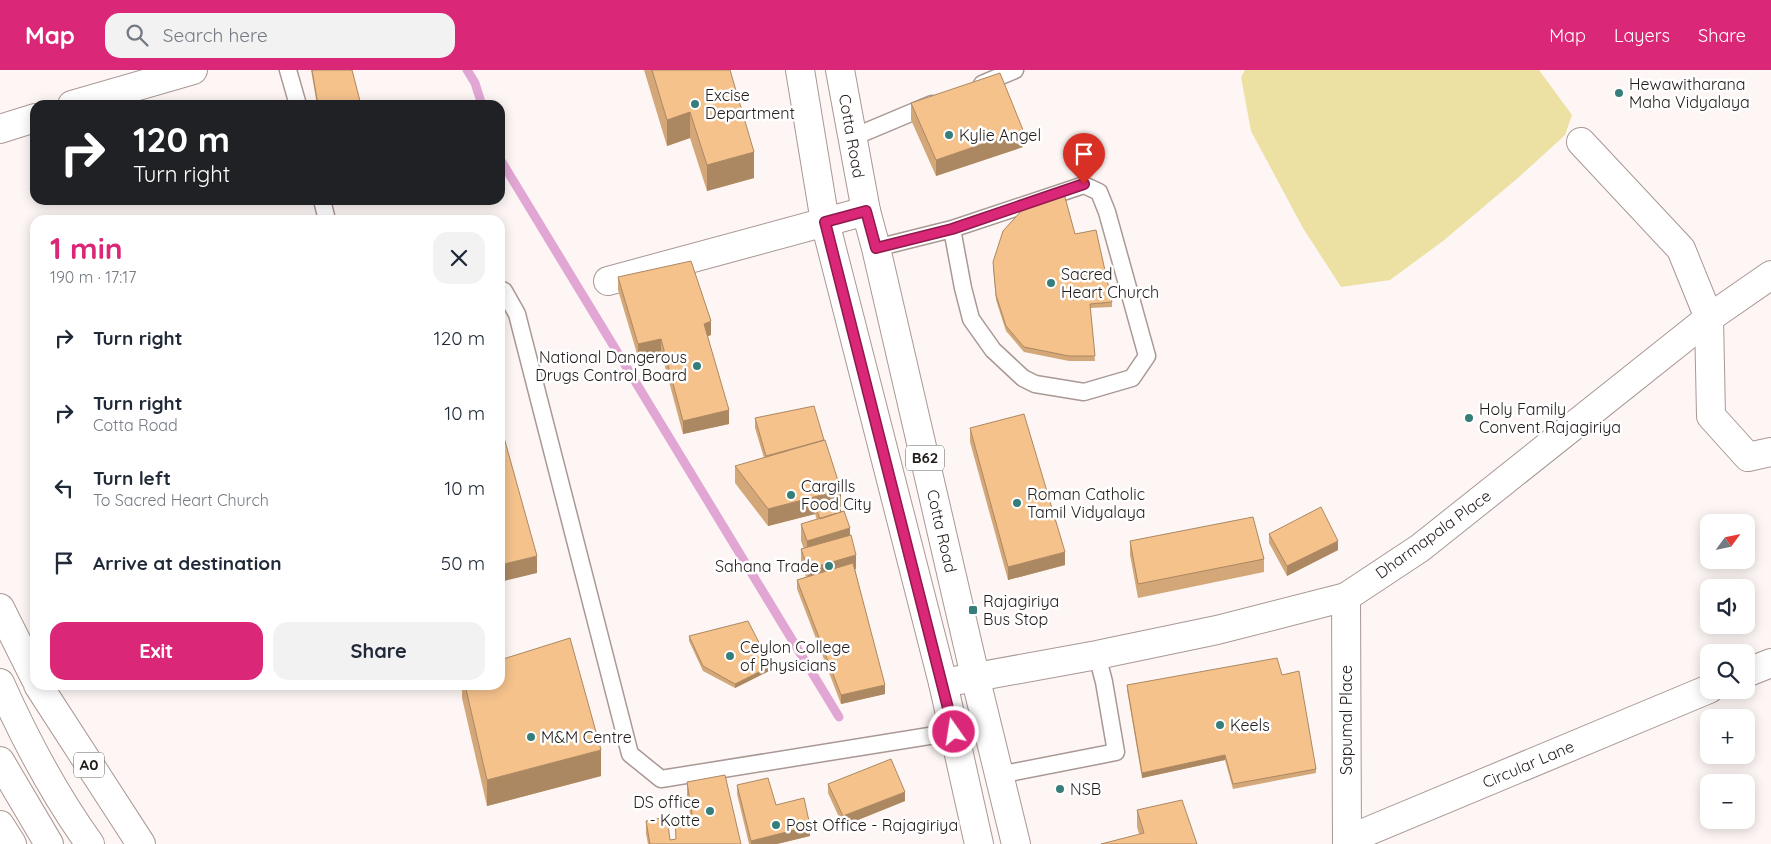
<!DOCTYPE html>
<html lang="en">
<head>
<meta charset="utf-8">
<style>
	body { margin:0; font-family:Quicksand,sans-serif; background:#f2f2f3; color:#1f2937; height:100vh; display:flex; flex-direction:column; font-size:19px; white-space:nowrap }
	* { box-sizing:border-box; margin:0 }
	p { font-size:16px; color:#747a83 }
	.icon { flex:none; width:28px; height:28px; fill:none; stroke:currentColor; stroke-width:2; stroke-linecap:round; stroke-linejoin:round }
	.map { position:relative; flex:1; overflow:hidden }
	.panel { position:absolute; left:30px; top:145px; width:475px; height:475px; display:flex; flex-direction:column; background:#fff; border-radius:15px; box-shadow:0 2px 12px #0003 }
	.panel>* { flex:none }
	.hud { position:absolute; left:30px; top:30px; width:475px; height:105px; border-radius:15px; box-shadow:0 2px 12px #0003; background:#202124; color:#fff; overflow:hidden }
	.needle { width:32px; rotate:57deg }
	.fabs { position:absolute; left:1700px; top:444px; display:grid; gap:10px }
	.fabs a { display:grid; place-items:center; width:55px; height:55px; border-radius:10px; background:#fff; box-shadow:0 2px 12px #0003; font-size:25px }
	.pin { position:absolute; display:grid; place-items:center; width:42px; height:42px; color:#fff; margin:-51px -21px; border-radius:50% 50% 50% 0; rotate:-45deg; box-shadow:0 0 5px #0007 }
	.pin .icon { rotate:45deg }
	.me { position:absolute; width:55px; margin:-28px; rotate:347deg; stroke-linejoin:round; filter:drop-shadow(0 0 4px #0008) }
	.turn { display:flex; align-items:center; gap:18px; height:105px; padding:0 20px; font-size:22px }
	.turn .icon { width:65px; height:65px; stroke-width:2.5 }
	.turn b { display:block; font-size:35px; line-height:42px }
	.round { display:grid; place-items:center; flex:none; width:52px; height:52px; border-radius:15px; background:#f2f2f3 }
	.summary { display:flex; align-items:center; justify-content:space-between; height:85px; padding:0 20px }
	h1 { font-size:30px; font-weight:700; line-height:38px; color:#db2777 }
	.action { display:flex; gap:10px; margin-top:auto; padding:10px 20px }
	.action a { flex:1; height:58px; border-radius:15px; background:#db2777; color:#fff; font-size:20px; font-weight:700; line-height:58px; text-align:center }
	.action a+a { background:#f2f2f3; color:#1f2937 }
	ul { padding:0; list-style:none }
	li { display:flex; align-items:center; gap:15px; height:75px; padding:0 20px }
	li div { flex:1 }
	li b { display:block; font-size:19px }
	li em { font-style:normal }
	header { display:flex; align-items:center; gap:30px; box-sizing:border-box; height:70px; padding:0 25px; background:#db2777; color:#fff }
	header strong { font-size:24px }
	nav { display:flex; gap:28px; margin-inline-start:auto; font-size:18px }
	.search { width:350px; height:45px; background:#f2f2f3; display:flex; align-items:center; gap:12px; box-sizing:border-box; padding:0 18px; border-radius:15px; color:#747a83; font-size:19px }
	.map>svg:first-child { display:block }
	.green { fill:#ece0a3 }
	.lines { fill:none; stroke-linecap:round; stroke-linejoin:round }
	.stream { stroke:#e1a6d3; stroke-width:9 }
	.lane-casing { stroke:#a99894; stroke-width:19 }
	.street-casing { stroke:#a99894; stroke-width:30 }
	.secondary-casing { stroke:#a99894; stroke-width:30 }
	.primary-casing { stroke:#a99894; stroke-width:30 }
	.highway-casing { stroke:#a99894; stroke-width:30 }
	.lane { stroke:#fff; stroke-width:16 }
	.street { stroke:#fff; stroke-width:28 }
	.secondary { stroke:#fff; stroke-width:28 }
	.primary { stroke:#fff; stroke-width:28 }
	.highway { stroke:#fff; stroke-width:28 }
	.wall { fill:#d3a778 }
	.shaded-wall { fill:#ac8862 }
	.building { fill:#f5c28c; stroke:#ac8862 }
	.route-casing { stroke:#8e194d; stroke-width:12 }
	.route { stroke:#db2777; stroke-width:9 }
	.poi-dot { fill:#357e7a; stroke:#fff; stroke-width:2 }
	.labels { text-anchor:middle; stroke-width:5; stroke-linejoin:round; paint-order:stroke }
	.shield { fill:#fff; stroke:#64605f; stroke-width:1 }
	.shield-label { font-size:15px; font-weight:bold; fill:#221c1a }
	.poi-label { font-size:16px; fill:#221c1a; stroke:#fff; text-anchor:start }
	.street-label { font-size:16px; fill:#221c1a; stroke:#fff }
</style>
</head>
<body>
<header>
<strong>Map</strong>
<div class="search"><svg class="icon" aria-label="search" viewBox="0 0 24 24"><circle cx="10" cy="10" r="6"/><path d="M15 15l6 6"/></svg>Search here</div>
<nav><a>Map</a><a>Layers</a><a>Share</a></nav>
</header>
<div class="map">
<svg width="1771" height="774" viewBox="0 0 1771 774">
	<rect width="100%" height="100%" fill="#fdf6f4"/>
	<!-- green -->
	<path class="green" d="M1245,0H1539L1572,45L1565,65L1519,107L1443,171L1390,210L1341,217L1303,158L1251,61L1241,7Z"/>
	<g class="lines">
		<!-- stream -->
		<path class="stream" d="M467,0L475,13L482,35
			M500,89L839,647"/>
		<defs>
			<path id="lane" d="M288,0L298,35
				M982,14L1015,0
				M851,68L932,34
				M322,130L327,150
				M876,178L952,159L1084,115L1099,122L1107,142L1147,286L1132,308L1084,322L1035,314L1023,308L993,280L971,249L963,218L952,159
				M500,219L504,221L517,244L630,684L661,709L954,662
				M999,705L1116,682L1104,612L1097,585"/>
			<path id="street" d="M1581,72L1681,179L1709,248L1711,346L1748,387L1771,382
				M608,211L866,141
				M1346,527L1347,774
				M1746,603L1771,593
				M1347,770L1709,619"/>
			<path id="secondary" d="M72,35L193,0
				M0,59L35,48
				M943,613L1097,585L1217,560L1346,527L1420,478L1709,248L1771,205"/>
			<path id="primary" d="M800,0L825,152L943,613L979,774
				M840,0L866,141L876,178L975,606L1016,774"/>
			<path id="highway" d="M0,538L35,608
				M0,613C25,669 54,724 90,774
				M38,615L141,774
				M0,691L49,774
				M0,755L12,774"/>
		</defs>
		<!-- lane casing -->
		<use href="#lane" class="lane-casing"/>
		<!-- street casing -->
		<use href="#street" class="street-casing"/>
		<!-- secondary casing -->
		<use href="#secondary" class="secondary-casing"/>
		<!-- primary casing -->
		<use href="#primary" class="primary-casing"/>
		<!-- highway casing -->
		<use href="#highway" class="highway-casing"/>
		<!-- lane -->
		<use href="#lane" class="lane"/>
		<!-- street -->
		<use href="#street" class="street"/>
		<!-- secondary -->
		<use href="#secondary" class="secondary"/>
		<!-- primary -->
		<use href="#primary" class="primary"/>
		<!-- highway -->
		<use href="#highway" class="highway"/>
	</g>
	<!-- wall -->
	<path class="wall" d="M311,0H352L361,35H317Z
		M644,0H730L754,108L707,121L690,68L667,76Z
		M911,33L1023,77L936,106L911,50Z
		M1075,164L1112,232V237L1090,238L1095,291H1069L1024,282L1006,261L996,230L993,196Z
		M618,207L711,265L707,266L729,354L683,364L661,282L638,287L618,220Z
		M755,348L841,437H839L850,466L856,499H855L885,624L841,634L797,519V510L806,507L801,493V479H804L801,471V454L817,450L815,444L768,456L735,413V396L764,388L755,358Z
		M970,358L1065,495L1008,510L970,372Z
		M1269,464L1338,480L1287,506L1269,473Z
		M1130,471L1264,489V502L1138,528L1130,485Z
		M689,566L771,600L735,618L703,601L689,571Z
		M1282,605L1316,699V703L1233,719L1225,690L1142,708L1127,620V615Z
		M462,615H500L601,706L487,736L462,628Z
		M687,712L741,774H648L646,764V751L670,770L676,769L690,744L687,726Z
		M828,714L905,731L843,756L828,723Z
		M737,715L776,735L810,766L777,774H749L737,724Z
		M1137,740L1197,774L1139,764L1137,757Z"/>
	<!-- shaded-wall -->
	<path class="shaded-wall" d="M690,42V68L667,76V50Z
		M1023,60V77L936,106V90Z
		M754,82V108L707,121V95Z
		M711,251V265L704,268V254Z
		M661,269V282L638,287V274Z
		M729,340V354L683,364V351Z
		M841,420V437L818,443L815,435V444L768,456V439Z
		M850,458V475L807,488V471Z
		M1338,471V480L1287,506V496Z
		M1065,482V495L1008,510V497Z
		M856,485V499L808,513V499Z
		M537,486V503L500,512V495Z
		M771,596V600L735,618V614Z
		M885,615V624L841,634V625Z
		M601,680V706L487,736V710Z
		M1225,685V690L1142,708V703Z
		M905,722V731L843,756V746Z
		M810,756V766L777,774H751V771Z"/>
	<!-- building -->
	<path class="building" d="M312,0H352L361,35H318Z
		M652,0H730L754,82L707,95L690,42L667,50Z
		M1000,3L1023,60L936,90L911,33Z
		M1063,120L1075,164L1096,160L1112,232L1090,234L1095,286H1069L1024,277L1006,256L996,225L993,192L1003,161L1023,139L1050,125Z
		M691,191L711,251L704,254L729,340L683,351L661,269L638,274L618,207Z
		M814,336L824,370L766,386L755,348Z
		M1024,344L1065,482L1008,497L970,358Z
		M503,364L537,486L500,495V365Z
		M825,370L841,420L768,439L735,396Z
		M837,430L841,442L820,449L815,435Z
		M1321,437L1338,471L1287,496L1269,464Z
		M844,441L850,458L807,471L801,454Z
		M1253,447L1264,489L1138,514L1130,471Z
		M851,465L856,485L808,499L801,479Z
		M853,493L885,615L841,625L797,510Z
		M748,551L771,596L735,614L703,596L689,566Z
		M570,568L601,680L487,710L465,615H500V590Z
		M1277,588L1282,605L1299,601L1316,699L1233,714L1225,685L1142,703L1127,615Z
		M891,689L905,722L843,746L828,714Z
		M725,705L741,774H650L646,751L667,747L670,770L676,769L675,746L692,744L687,712Z
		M768,708L776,735L804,728L810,756L751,771L737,715Z
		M1182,730L1197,774H1101L1144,763L1137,740Z"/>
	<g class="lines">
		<defs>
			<path id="route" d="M954,662L825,152L866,141L876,178L952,159L1084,114"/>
		</defs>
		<!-- route casing -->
		<use href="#route" class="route-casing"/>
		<!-- route -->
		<use href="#route" class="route"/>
	</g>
	<!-- markers -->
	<g class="poi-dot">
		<circle cx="1619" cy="23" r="5"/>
		<circle cx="695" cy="34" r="5"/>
		<circle cx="949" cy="65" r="5"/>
		<circle cx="1051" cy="213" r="5"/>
		<circle cx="697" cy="296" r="5"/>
		<circle cx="1469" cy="348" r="5"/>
		<circle cx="791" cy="425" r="5"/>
		<circle cx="1017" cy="433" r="5"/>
		<circle cx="829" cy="496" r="5"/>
		<rect x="968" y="535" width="10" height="10" rx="2.5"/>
		<circle cx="730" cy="586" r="5"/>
		<circle cx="1220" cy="655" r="5"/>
		<circle cx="531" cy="667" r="5"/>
		<circle cx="1060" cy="719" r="5"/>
		<circle cx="710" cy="741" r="5"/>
		<circle cx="776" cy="755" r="5"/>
	</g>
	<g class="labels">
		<!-- shield labels -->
		<g class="shield">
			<rect x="906" y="375.5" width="38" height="25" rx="4"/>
			<rect x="74" y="682.5" width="30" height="25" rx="4"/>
		</g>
		<g class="shield-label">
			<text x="925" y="393">B62</text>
			<text x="89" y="700">A0</text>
		</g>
		<!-- poi labels -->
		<g class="poi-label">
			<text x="1629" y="20">Hewawitharana<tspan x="1629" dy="18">Maha Vidyalaya</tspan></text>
			<text x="705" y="31">Excise<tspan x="705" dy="18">Department</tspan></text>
			<text x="959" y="71">Kylie Angel</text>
			<text x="1061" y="210">Sacred<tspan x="1061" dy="18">Heart Church</tspan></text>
			<text x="687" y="293" text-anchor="end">National Dangerous<tspan x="687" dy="18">Drugs Control Board</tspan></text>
			<text x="1479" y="345">Holy Family<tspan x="1479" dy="18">Convent Rajagiriya</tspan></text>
			<text x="801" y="422">Cargills<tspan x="801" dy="18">Food City</tspan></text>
			<text x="1027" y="430">Roman Catholic<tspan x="1027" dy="18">Tamil Vidyalaya</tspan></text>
			<text x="819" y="502" text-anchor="end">Sahana Trade</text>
			<text x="983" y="537">Rajagiriya<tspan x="983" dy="18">Bus Stop</tspan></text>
			<text x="740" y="583">Ceylon College<tspan x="740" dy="18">of Physicians</tspan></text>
			<text x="1230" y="661">Keels</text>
			<text x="541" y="673">M&amp;M Centre</text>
			<text x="1070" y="725">NSB</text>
			<text x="700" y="738" text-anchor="end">DS office<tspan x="700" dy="18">- Kotte</tspan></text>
			<text x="786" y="761">Post Office - Rajagiriya</text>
		</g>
		<!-- street labels -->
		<g class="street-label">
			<text transform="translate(852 66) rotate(80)" y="6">Cotta Road</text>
			<text transform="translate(942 461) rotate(77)" y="6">Cotta Road</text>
			<text transform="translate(1433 464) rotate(-36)" y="6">Dharmapala Place</text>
			<text transform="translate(1346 650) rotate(-90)" y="6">Sapumal Place</text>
			<text transform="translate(1528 694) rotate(-23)" y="6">Circular Lane</text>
		</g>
	</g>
</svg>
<div class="fabs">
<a><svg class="needle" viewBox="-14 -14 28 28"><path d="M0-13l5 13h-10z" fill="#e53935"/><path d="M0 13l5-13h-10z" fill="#747a83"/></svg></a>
<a><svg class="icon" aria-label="sound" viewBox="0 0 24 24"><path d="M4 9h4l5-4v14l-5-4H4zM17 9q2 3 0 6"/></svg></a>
<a><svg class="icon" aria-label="search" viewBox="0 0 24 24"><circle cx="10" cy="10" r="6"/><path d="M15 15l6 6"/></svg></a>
<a>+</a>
<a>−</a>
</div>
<div class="pin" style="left:1084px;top:114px;background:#d93025"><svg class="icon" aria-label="arrive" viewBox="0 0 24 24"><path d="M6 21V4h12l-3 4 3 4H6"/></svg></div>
<svg class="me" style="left:954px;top:662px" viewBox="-20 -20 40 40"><circle r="17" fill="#db2777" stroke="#fff" stroke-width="3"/><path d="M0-11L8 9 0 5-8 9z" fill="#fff"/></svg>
<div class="hud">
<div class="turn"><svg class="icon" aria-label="right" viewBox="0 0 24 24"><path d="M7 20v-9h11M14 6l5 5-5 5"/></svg><div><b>120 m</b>Turn right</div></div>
</div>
<section class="panel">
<div class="summary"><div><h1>1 min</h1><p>190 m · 17:17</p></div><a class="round"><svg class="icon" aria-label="close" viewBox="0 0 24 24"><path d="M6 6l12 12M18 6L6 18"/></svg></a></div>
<ul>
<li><svg class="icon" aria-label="right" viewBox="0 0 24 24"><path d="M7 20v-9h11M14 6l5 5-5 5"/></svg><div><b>Turn right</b></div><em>120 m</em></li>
<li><svg class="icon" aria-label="right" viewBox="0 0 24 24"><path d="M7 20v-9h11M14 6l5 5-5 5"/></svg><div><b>Turn right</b><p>Cotta Road</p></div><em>10 m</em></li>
<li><svg class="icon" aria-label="left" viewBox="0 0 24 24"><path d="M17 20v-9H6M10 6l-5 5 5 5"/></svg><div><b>Turn left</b><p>To Sacred Heart Church</p></div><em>10 m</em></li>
<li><svg class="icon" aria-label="arrive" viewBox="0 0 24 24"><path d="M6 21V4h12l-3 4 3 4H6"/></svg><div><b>Arrive at destination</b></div><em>50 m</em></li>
</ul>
<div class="action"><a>Exit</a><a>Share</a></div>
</section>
</div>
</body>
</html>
